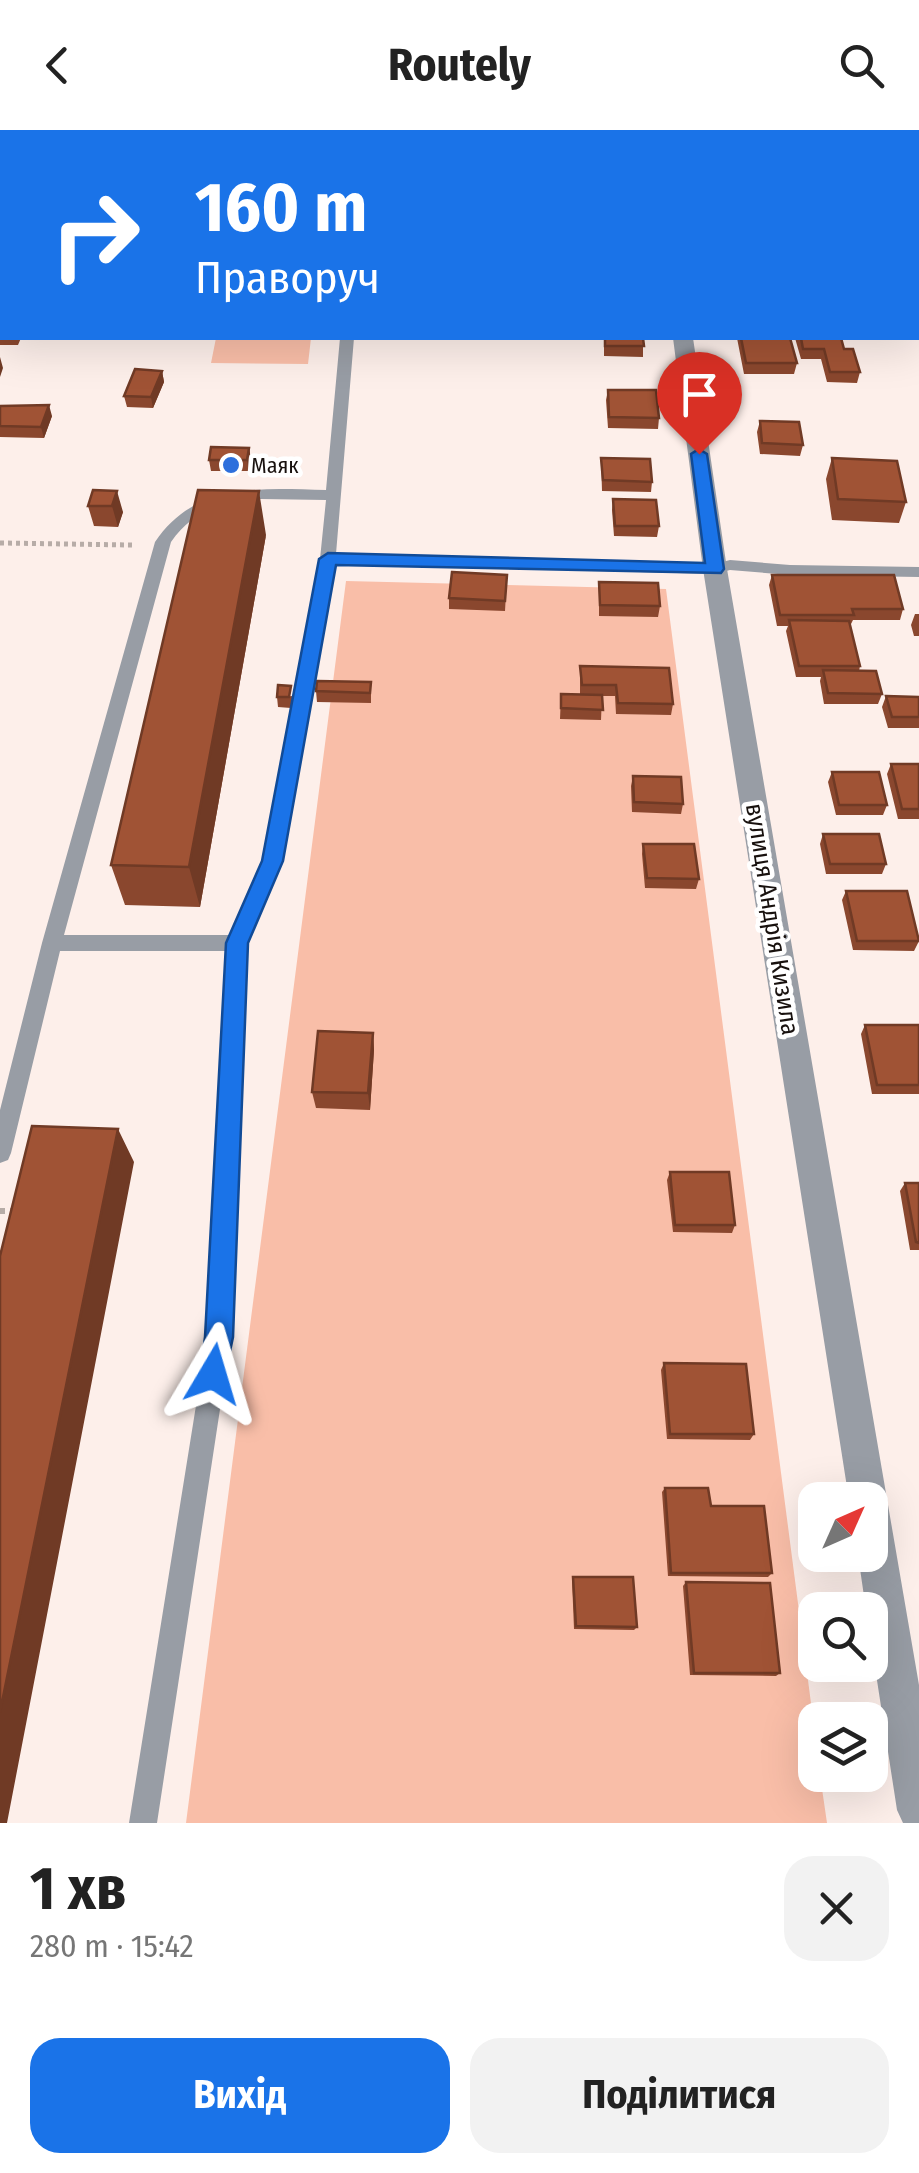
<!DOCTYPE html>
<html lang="uk">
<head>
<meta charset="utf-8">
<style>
	body { margin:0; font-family:"Fira Sans Condensed",sans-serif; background:#f2f2f2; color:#222; height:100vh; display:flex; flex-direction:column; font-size:38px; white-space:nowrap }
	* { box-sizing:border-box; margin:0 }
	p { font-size:32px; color:#767676 }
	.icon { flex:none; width:55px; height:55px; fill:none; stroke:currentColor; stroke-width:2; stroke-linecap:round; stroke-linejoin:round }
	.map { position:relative; height:1693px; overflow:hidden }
	.sheet { display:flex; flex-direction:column; background:#fff; flex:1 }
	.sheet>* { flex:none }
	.top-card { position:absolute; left:0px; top:0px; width:920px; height:210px; box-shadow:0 10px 40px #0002; background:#1a73e8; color:#fff; overflow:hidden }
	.needle { width:65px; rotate:45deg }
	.buttons { position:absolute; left:798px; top:1352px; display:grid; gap:20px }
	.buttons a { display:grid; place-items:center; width:90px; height:90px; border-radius:20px; background:#fff; box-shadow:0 10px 40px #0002; font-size:50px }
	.pin { position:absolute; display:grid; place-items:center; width:85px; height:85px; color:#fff; margin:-102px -42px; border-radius:50% 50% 50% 0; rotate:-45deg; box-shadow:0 0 10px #0007 }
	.pin .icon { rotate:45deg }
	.me { position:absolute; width:110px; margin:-55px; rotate:7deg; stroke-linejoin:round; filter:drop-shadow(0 0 8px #0008) }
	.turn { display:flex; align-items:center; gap:35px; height:210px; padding:0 30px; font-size:45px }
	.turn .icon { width:130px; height:130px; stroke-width:2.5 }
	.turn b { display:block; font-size:70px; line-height:85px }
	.round { display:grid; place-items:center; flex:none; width:105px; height:105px; border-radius:30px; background:#f2f2f2 }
	.headline { display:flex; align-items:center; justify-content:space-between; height:170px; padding:0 30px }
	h1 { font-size:60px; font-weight:700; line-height:75px }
	.primary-button { display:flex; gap:20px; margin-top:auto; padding:20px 30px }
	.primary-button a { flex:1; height:115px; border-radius:30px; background:#1a73e8; color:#fff; font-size:40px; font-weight:700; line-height:115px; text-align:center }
	.primary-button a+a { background:#f2f2f2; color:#222 }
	header { display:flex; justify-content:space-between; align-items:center; height:130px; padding:0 30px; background:#fff; font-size:45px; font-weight:700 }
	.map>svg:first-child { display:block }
	.green { fill:#f9bea8 }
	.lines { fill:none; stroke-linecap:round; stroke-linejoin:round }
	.path-far2 { stroke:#b7aca7; stroke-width:4; stroke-dasharray:4 4; stroke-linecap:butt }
	.path-far1 { stroke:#b7aca7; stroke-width:5; stroke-dasharray:4 4; stroke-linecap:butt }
	.path { stroke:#b7aca7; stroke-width:6; stroke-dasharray:5 5; stroke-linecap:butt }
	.lane { fill:#989da5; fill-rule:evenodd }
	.street { fill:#989da5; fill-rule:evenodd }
	.wall { fill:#8a472e }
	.shaded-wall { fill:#703a25 }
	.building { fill:#a05335; stroke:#703a25; stroke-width:2.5 }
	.route { fill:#1a73e8; stroke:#114b97; stroke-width:2.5 }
	.poi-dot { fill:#2d6fdc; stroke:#fff; stroke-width:4 }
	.labels { text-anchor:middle; stroke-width:9; stroke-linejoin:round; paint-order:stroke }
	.far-poi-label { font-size:22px; fill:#18110e; stroke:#fff; text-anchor:start }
	.street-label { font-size:25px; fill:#18110e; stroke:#fff }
</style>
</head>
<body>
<header><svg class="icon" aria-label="back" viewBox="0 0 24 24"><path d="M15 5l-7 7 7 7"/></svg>Routely<svg class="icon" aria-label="search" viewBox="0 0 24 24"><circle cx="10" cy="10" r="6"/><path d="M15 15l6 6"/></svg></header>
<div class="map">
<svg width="919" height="1693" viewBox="0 0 919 1693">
	<rect width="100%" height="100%" fill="#fdefea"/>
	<!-- green -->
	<path class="green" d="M216,208H311L308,234L211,233Z
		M346,451L666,459L815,1604V1645H820L827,1693H186Z"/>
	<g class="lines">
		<!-- path-far2 -->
		<path class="path-far2" d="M0,67L2,62"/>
		<!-- path-far1 -->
		<path class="path-far1" d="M0,413L132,415"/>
		<!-- path -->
		<path class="path" d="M0,1081H18"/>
		<!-- lane -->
		<path class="lane" d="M256,0H268V2H257Z
			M365,0H377V2H366Z
			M340,208H354L336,424L715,434L730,430L790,435L919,437V447L790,445L730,440L715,444L335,434L281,731L247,813L231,1207L157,1693H129L207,1207L227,821H60L11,1023L8,1030L0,1033V980L42,813L155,412C196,351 261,359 326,360ZM261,369L326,370L320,429L263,731L231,805H64L171,412C193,380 223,372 261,369Z"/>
		<!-- street -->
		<path class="street" d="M647,0H663V2H647Z
			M673,208H693L727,439L919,1555V1693H903L897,1680L870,1505V1480H866L858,1425H870V1370H849L703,439Z"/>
	</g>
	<!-- wall -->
	<path class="wall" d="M0,157H2V208H21L18,215H0Z
		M604,208H643V227L604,226Z
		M737,208H790L797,233L794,244H744Z
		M795,208H841L844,219L860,242L857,253L827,252L821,229H801Z
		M162,241L164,252L153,278L127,277L124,266Z
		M608,260L659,288L658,299L608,298L606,270Z
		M0,276L52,286L44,308L0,307Z
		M760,291L803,315L800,326L760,324L757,302Z
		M249,318L251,329L249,341H211L209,330Z
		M601,328L652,352L651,362L602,361Z
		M832,328L906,372L899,393L832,390L826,349Z
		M93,360L123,382L118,397L94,396L88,376Z
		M613,369L659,396L657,407L614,406L612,380Z
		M266,405L200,777L125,775L111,735Z
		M507,445L505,481L449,479V468Z
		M772,445L903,479L900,490H853L850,496L860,536L859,541L882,564L878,574H824L820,551L821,547H796L786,501L788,496H777L769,455Z
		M599,452L660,476L658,487L599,486Z
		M915,484H919V506H914L911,495Z
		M580,536L673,574L671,585L616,584L615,566H602L601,590L560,589L561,564L580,565Z
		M371,552V573L317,572L316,561Z
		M293,566L291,578L278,577L277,567Z
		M886,566L919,567V598H888L882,577Z
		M891,634H919V689H898L887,644Z
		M832,642L887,675L883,685H836L828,652Z
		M633,646L683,674L681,684L632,682L631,656Z
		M823,704L886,734L882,744H826L820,714Z
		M643,714L699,749L696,759L645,758L642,724Z
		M846,761L919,811L914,821L853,820L842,770Z
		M865,895H919V964H872L861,904Z
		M373,903L374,920L370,980L316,978L312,962Z
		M670,1042L735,1095L732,1103L673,1102L667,1050Z
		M905,1053H919V1120H910L900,1061Z
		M664,1233L754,1304L750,1310L667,1309L661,1240Z
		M665,1358L711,1376L772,1443L768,1447L668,1446L662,1362Z
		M573,1447L637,1497L634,1500L574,1499L572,1450Z
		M686,1452L780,1543L776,1546L690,1545L683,1456Z"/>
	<!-- shaded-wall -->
	<path class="shaded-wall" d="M0,227L3,238L0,247Z
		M162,241L164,252L153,278L151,267Z
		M49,275L52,286L44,308L41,297Z
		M249,318L251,329L249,341L247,330Z
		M117,361L123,382L118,397L112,376Z
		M259,361L266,405L200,777L189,737Z
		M373,903L374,920L370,980L368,963Z
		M118,999L134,1032L7,1693H0V1582Z"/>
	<!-- building -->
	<path class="building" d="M61,0H93L92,2H60Z
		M287,0H331L330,2H287Z
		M540,0H618V2H540Z
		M888,0H919V14H918V2H890Z
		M918,27H919V51H918Z
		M919,61V86H918V62Z
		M0,157H2V176H0Z
		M0,184H2V204H0Z
		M605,208H643L644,216H605Z
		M741,208H790L797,233H746Z
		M801,208H841L844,219H853L860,242H830L824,219H803Z
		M135,239L162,241L151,267L124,266Z
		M608,260H656L659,288L609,287Z
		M49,275L41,297L0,296V276Z
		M760,291L799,292L803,315L762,313Z
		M211,317L249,318L247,330H209Z
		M601,328L650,329L652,352L603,350Z
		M832,328L897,331L906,372L838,369Z
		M93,360L117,361L112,376H88Z
		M198,360L259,361L189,737L111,735Z
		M613,369L656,370L659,396H615Z
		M452,442L507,445L505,471L449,468Z
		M772,445H894L903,479H852L854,485H780Z
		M599,452L658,453L660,476L600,475Z
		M789,490L849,491L860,536H799Z
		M580,536L669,538L673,574L618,573L616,555H582Z
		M823,540L876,541L882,564L828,563Z
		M317,551L371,552L370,563L316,561Z
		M278,555L291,556L289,567H277Z
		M561,564L602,565L603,580L561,578Z
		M886,566L919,567V587H892Z
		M891,634H919V679H902Z
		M832,642H879L887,675H839Z
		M633,646L681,647L683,674L634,672Z
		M823,704H879L886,734H830Z
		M643,714H694L699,749L647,748Z
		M846,761H907L919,811H857Z
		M865,895H919V955H877Z
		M318,901L373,903L368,963L312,962Z
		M32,996L118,999L0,1582V1126Z
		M670,1042H729L735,1095H675Z
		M905,1053H919V1113L916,1112Z
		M664,1233L746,1234L754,1304H670Z
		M665,1358H708L711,1376H764L772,1443H671Z
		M573,1447H633L637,1497L576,1496Z
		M686,1452L770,1453L780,1543H694Z"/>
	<!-- route -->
	<path class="route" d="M699,319L707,324L724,439L721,443L336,435L283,731L248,813L233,1207L223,1254L213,1258L204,1254L200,1244L205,1207L226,813L262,731L319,429L328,423L705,433L691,324Z"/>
	<!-- markers -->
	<circle class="poi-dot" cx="231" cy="335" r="10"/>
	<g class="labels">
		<!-- far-poi labels -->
		<g class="far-poi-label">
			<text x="251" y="343">Маяк</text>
		</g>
		<!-- street labels -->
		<g class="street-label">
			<text transform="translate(773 789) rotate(81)" y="9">вулиця Андрія Кизила</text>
		</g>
	</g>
</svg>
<div class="buttons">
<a><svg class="needle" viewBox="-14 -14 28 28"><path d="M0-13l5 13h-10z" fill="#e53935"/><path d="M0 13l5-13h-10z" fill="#767676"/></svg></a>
<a><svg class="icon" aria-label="search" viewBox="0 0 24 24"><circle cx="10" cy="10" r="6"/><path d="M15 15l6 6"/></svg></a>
<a><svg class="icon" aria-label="layers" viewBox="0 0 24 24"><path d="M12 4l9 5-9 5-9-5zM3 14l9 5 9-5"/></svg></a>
</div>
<div class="pin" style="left:699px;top:324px;background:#d93025"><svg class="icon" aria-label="arrive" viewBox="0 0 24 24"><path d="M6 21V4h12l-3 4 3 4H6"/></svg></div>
<svg class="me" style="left:213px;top:1244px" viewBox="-20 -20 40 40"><path d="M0-17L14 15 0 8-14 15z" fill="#1a73e8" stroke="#fff" stroke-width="4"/></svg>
<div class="top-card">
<div class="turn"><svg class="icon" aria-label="right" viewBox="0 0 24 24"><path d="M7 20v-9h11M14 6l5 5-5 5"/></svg><div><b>160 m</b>Праворуч</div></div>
</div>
</div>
<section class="sheet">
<div class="headline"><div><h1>1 хв</h1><p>280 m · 15:42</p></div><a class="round"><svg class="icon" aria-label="close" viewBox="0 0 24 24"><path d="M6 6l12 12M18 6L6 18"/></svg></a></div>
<div class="primary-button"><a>Вихід</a><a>Поділитися</a></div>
</section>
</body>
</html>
